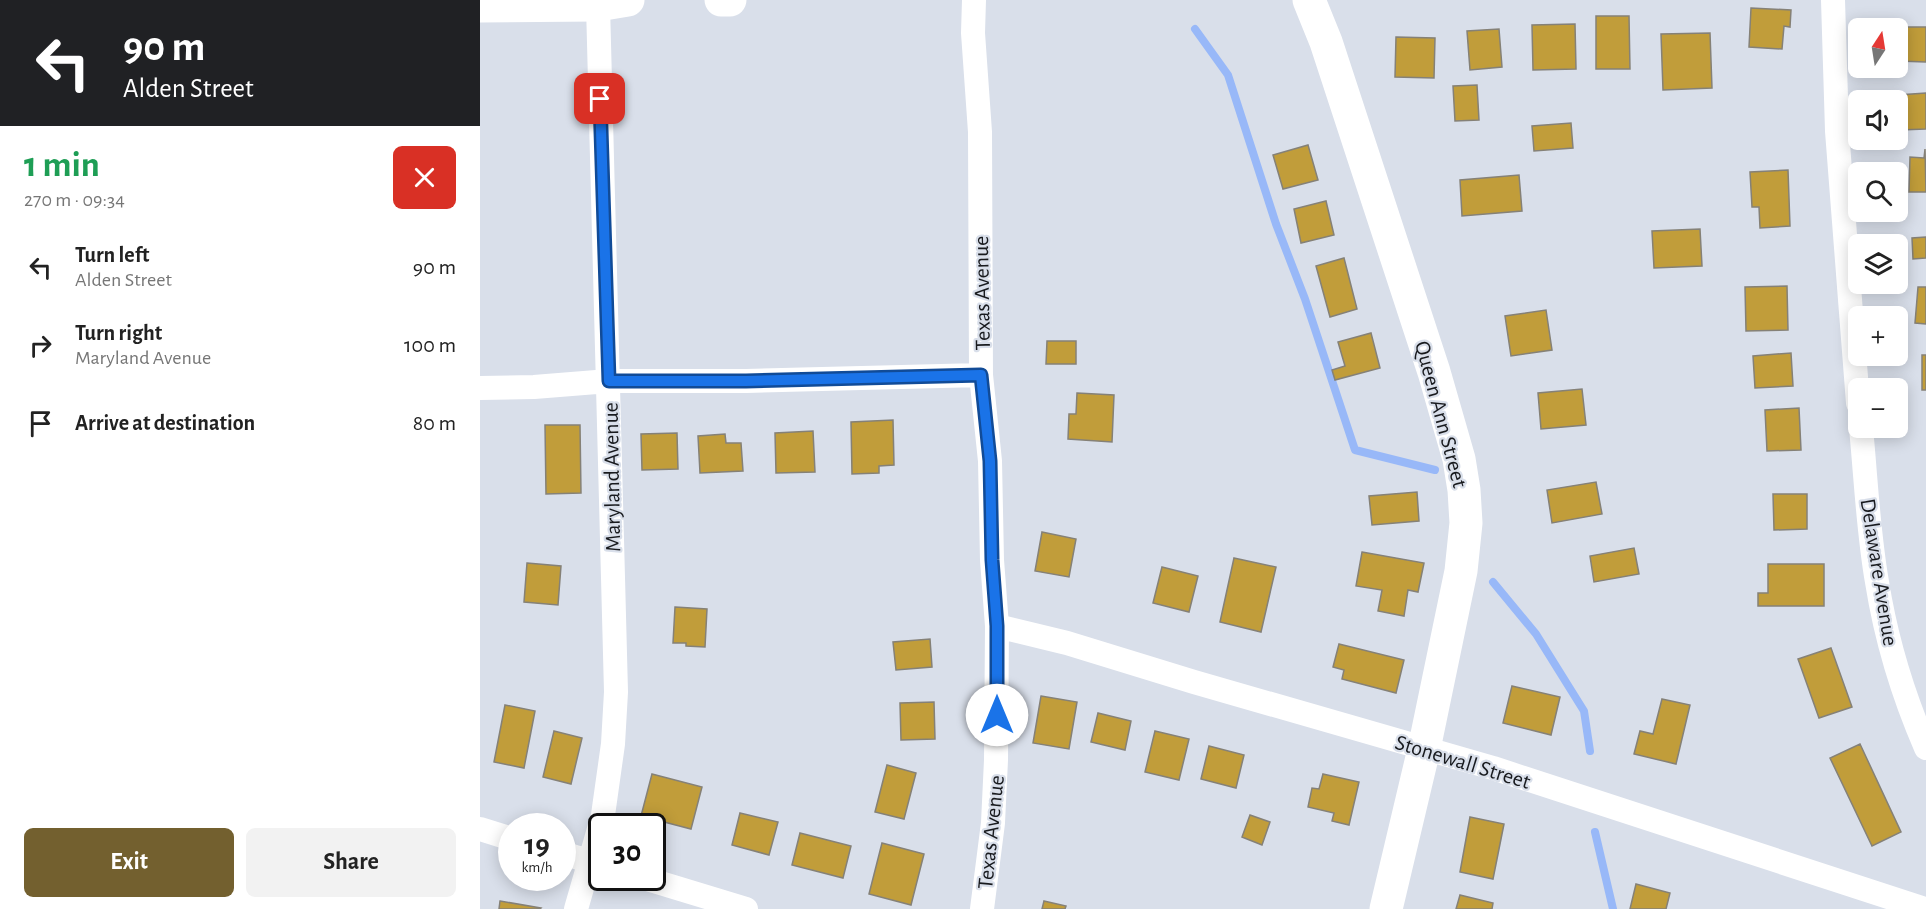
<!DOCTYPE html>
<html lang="en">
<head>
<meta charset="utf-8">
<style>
	body { margin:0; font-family:"Alegreya Sans",sans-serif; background:#f2f2f2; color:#222; height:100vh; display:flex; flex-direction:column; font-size:22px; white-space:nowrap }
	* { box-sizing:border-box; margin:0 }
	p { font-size:20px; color:#767676 }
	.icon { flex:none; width:33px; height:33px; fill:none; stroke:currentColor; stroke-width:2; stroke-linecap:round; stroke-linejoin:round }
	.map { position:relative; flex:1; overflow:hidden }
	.panel { display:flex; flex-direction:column; background:#fff; width:480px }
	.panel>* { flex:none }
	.top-card { background:#202124; color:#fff; overflow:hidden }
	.needle { width:39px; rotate:12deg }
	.controls { position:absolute; left:1368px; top:18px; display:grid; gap:12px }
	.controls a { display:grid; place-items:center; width:60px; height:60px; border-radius:9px; background:#fff; box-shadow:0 3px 15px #0003; font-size:30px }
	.speed { position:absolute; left:18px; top:813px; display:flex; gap:12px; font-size:30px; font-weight:700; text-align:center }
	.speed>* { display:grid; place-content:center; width:78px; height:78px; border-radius:50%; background:#fff; box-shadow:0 3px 15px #0003; line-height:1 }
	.speed small { font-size:15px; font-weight:400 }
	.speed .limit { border:3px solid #111; border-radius:9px; background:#fff; color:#111 }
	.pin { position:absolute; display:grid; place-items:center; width:51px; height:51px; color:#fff; margin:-26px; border-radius:12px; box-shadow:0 3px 9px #0006 }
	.me { position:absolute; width:66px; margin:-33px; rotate:0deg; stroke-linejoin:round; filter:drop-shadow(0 0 4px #0008) }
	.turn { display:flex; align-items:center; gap:21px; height:126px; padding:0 24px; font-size:27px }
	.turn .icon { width:78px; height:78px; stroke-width:2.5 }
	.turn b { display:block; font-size:42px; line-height:51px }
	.round { display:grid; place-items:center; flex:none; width:63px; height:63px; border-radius:9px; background:#f2f2f2 }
	.summary { display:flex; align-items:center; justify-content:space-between; height:102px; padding:0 24px }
	h1 { font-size:36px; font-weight:700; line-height:45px; color:#1e9e55 }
	.primary-button { display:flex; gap:12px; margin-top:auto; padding:12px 24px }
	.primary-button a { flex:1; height:69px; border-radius:9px; background:#73602f; color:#fff; font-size:24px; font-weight:700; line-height:69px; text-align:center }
	.primary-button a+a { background:#f2f2f2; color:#222 }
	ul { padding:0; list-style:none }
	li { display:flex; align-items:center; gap:18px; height:78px; padding:0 24px }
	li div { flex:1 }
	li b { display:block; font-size:22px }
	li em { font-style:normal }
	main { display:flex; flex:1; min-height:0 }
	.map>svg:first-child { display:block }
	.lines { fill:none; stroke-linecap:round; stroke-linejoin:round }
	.stream { stroke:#98b8f8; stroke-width:8 }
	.building { fill:#c19d3a; stroke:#858177; stroke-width:1.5 }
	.street { stroke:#fff; stroke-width:24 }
	.secondary { stroke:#fff; stroke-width:33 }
	.route-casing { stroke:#114b97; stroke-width:15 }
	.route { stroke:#1a73e8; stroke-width:10 }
	.labels { text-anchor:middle; stroke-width:4.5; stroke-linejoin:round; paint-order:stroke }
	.street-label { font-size:22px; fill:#181a1e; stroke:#d9dfea }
</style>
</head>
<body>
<main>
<section class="panel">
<div class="top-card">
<div class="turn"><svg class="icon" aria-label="left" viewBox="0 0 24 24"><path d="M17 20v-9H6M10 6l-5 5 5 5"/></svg><div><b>90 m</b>Alden Street</div></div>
</div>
<div class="summary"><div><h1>1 min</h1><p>270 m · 09:34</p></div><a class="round" style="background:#d93025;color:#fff"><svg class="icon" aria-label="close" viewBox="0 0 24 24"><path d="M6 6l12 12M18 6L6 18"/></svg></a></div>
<ul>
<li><svg class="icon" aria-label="left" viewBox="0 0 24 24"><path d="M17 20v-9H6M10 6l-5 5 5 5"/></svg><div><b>Turn left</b><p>Alden Street</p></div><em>90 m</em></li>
<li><svg class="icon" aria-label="right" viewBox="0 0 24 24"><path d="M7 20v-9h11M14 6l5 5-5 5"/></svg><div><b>Turn right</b><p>Maryland Avenue</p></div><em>100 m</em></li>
<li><svg class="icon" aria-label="arrive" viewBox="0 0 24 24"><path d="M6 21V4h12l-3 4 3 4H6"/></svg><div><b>Arrive at destination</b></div><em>80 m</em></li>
</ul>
<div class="primary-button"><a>Exit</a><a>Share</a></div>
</section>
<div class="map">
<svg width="1446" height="909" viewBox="0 0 1446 909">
	<rect width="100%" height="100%" fill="#d9dfea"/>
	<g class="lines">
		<!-- stream -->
		<path class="stream" d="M715,29L748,75L796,224L825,299L875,450L955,470
			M1013,582L1056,634L1104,711L1110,751
			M1115,832L1133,909"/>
	</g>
	<!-- building -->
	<path class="building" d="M1271,8L1311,10L1310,27L1304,26L1302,49L1269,47Z
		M1116,16H1149L1150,69H1116Z
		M1095,24L1096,69L1053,70L1052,25Z
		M1417,27H1446V62L1418,61Z
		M1019,29L1022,67L990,70L987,31Z
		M1230,33L1232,88L1183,90L1181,34Z
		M916,37L955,38L954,78L915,77Z
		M997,85L999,120L975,121L973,86Z
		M1446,93V129L1420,130L1418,95Z
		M1091,123L1093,148L1054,151L1052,126Z
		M828,145L838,180L803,189L793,155Z
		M1445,149L1446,192H1429L1430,157L1444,158Z
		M1308,170L1310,226L1280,228L1279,207H1272L1270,172Z
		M1039,175L1042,211L982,216L980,180Z
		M846,201L854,235L821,243L814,209Z
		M1220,229L1222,266L1174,268L1172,231Z
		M1446,237V258L1433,259L1432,238Z
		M864,258L877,309L850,317L836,266Z
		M1307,286L1308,330L1266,331L1265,287Z
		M1438,287H1446V324L1435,323Z
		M1066,310L1072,350L1031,356L1025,316Z
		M891,333L900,368L855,380L852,370L865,366L858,342Z
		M567,341H596V364H566Z
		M1311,353L1313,386L1275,388L1273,356Z
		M1442,355H1446V390H1442Z
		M1102,389L1106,425L1061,429L1058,393Z
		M597,393L634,395L632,442L588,439L589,414H596Z
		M1319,408L1321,450L1287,451L1285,410Z
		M413,420L414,465L399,466V473L372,474L371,422Z
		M65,425H100L101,493L66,494Z
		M333,431L335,472L296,473L295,433Z
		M197,433L198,469L162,470L161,434Z
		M245,434L246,443H261L263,471L220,473L218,436Z
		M1116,482L1122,514L1072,523L1067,490Z
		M937,492L939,521L892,525L889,496Z
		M1293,494H1327V529L1294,530Z
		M562,532L596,539L589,577L555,571Z
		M1154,548L1159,574L1114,582L1110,556Z
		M882,552L944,563L938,592L928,590L924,616L898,611L902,590L876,586Z
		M754,558L796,567L781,632L740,622Z
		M47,563L81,566L78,605L44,602Z
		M1288,564H1344V606H1278V593H1288Z
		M682,567L718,576L709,612L673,603Z
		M195,607L227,609L225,647L206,646V643H193Z
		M450,639L452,667L416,670L413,642Z
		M859,644L924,660L916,693L862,679L864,670L853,667Z
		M1351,648L1372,707L1339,718L1318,659Z
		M1032,686L1080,697L1071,735L1023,723Z
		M561,696L597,702L589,749L553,743Z
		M1182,699L1210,705L1196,764L1154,754L1160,731L1173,734Z
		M454,702L455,739L421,740L420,703Z
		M25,705L55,711L44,768L14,762Z
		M618,713L651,721L645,750L611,742Z
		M74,731L102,738L91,784L63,777Z
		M675,731L709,739L699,780L665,772Z
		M1380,744L1421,832L1392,846L1350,758Z
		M729,746L764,755L756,788L721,779Z
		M407,765L436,773L424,819L395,812Z
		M172,774L222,787L211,829L161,816Z
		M843,774L879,782L869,825L852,821L854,813L828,807L832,788L839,789Z
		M260,813L298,822L289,855L252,845Z
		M770,815L790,822L782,845L762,837Z
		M990,817L1024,824L1013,879L980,872Z
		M320,833L371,846L363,878L312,865Z
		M402,843L444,854L431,905L389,894Z
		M1156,884L1190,893L1186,909H1150Z
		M980,895L1013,903L1012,909H976Z
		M20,901L61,908L60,909H19Z
		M564,901L586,906L585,909H562Z"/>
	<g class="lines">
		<!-- street -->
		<path class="street" d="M494,0L493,33L500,132L501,375L510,461L512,560L517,626L516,760L513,823L502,909
			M1353,0L1357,131L1378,403
			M0,388L54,387L129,381H266L501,375
			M1381,428C1386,479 1388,531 1397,582C1406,639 1423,695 1446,748
			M517,626L587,643L714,682L1013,768L1445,909
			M0,829L32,839
			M82,853L122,865
			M164,878L266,909
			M96,909L123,815L133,744L136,692L118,5"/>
		<!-- secondary -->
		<path class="secondary" d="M241,0H250
			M829,0L846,42L954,372L979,459L984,490L986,523L981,571L944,749L906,909
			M0,6L118,5L148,0"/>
	</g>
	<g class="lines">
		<defs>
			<path id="route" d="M120,99L129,381H266L501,375L510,461L512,560L517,626V715"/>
		</defs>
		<!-- route casing -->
		<use href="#route" class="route-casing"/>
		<!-- route -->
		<use href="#route" class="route"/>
	</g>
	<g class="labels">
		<!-- street labels -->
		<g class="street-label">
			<text transform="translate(501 293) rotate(-91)" y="8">Texas Avenue</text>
			<text transform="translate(962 414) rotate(75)" y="8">Queen Ann Street</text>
			<text transform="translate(131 477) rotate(-91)" y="8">Maryland Avenue</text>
			<text transform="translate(1400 572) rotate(81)" y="8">Delaware Avenue</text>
			<text transform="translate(983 761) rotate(17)" y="8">Stonewall Street</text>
			<text transform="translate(510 832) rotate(-84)" y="8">Texas Avenue</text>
		</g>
	</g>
</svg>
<div class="controls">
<a><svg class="needle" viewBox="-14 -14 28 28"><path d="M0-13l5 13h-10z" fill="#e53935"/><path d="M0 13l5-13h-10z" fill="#767676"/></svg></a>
<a><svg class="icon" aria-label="sound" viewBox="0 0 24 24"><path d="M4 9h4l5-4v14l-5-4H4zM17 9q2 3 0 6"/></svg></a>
<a><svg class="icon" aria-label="search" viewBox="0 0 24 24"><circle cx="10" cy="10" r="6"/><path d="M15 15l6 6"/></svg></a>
<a><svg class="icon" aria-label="layers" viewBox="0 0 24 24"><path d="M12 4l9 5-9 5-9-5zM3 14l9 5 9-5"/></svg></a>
<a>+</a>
<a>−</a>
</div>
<div class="speed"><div>19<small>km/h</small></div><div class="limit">30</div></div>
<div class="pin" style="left:120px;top:99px;background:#d93025"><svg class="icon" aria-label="arrive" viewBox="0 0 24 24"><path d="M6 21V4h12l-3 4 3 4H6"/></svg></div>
<svg class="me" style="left:517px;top:715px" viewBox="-20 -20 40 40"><circle r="19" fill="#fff"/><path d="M0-13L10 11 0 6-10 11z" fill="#1a73e8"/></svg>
</div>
</main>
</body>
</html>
